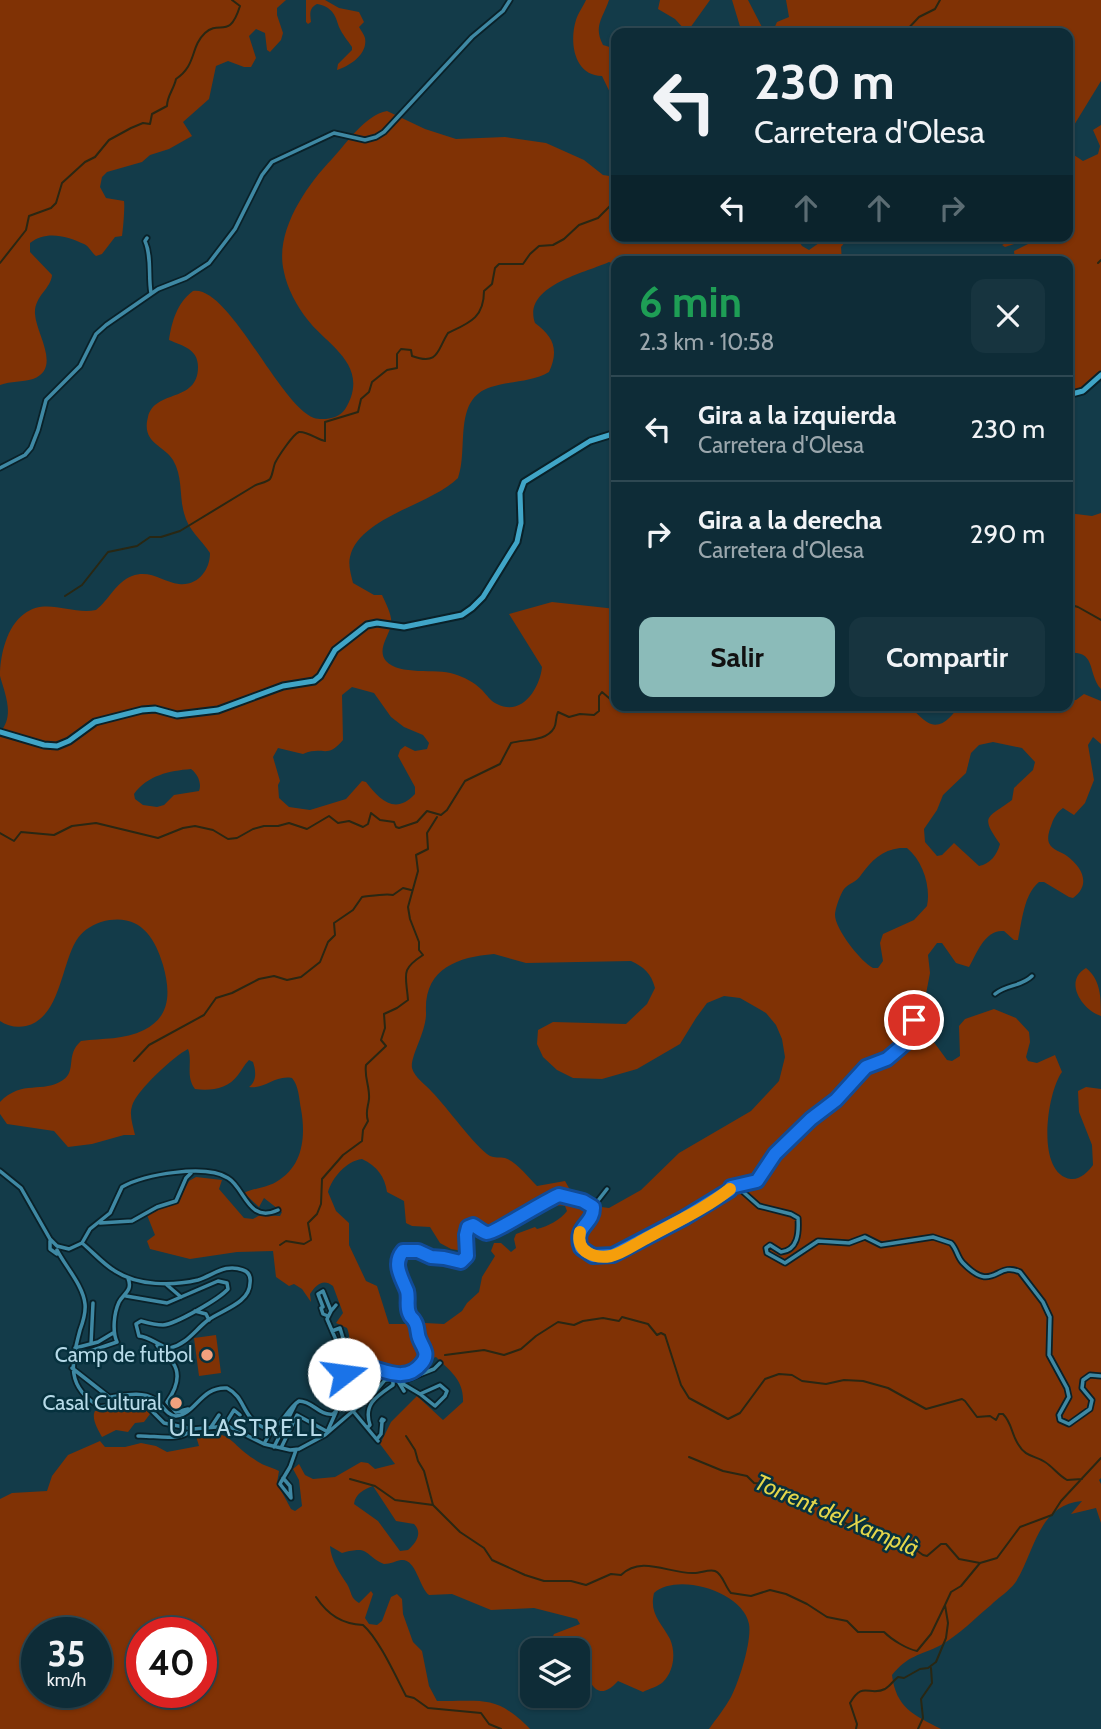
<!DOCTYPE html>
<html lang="es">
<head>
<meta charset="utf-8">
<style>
	body { margin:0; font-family:Cabin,sans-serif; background:#17343f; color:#f1f3f6; height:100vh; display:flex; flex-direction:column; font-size:26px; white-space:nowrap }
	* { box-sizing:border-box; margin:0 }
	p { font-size:23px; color:#9ba7ad }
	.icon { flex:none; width:38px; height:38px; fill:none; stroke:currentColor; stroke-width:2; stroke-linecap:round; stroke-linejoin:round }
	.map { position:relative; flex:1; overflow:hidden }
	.details { position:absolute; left:611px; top:256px; width:462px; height:455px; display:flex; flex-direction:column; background:#0e2c37; border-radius:14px; box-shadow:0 2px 5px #0004,0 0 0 2px #2e4852 }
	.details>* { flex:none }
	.guide { position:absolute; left:611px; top:28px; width:462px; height:214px; border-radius:14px; box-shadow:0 2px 5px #0004,0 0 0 2px #2e4852; background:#0e2c37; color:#f1f3f6; overflow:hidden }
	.controls { position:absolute; left:520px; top:1638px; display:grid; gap:14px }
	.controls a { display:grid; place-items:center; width:70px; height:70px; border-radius:14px; background:#0e2c37; box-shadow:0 2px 5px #0004,0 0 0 2px #2e4852; font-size:35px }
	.speed { position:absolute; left:21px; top:1617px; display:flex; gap:14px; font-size:35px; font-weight:700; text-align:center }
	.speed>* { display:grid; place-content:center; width:91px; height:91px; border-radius:50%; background:#0e2c37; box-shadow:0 2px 5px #0004,0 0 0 2px #2e4852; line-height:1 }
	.speed small { font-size:18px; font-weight:400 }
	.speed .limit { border:10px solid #d22; background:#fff; color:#111 }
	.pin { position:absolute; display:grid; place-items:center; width:60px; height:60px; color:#fff; margin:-30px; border:4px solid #fff; border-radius:50%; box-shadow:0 2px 7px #0007 }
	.me { position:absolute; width:77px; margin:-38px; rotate:75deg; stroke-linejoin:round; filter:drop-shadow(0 0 5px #0008) }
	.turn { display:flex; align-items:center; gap:24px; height:147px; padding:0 28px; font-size:32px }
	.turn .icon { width:91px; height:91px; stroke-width:2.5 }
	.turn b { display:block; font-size:49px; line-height:60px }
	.lanes { display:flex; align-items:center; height:66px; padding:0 28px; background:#0003; justify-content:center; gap:35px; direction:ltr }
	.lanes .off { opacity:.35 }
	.round { display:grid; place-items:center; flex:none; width:74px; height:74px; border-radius:14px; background:#17343f }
	.head { display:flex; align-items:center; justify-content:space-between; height:119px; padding:0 28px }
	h1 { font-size:42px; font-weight:800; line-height:52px; color:#1e9e55 }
	.cta { display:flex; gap:14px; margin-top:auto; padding:14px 28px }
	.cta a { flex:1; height:80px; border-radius:14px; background:#8bbbb9; color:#111; font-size:28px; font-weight:800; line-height:80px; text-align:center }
	.cta a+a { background:#17343f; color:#f1f3f6 }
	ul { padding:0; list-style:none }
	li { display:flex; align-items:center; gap:21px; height:105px; padding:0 28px; border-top:2px solid #2e4852 }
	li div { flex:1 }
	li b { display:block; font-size:26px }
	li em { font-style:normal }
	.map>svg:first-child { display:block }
	.green { fill:#803205; fill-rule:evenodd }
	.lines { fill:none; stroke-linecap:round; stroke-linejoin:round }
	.stream { stroke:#292713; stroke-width:2 }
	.minor-casing { stroke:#092129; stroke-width:7 }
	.major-casing { stroke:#092129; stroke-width:9 }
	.minor { stroke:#3f89a4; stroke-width:3.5 }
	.major { stroke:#40a5c7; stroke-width:5 }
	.route-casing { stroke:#114b97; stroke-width:18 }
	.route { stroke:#1a73e8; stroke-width:12 }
	.slow { stroke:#f59e0b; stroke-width:12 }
	.poi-dot { fill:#f2a17e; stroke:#06313e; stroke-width:2.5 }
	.labels { text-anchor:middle; stroke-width:5; stroke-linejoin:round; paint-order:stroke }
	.poi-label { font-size:21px; fill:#b7dae8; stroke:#06313e; text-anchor:end }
	.water-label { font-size:23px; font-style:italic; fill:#e3d64b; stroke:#06313e }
	.quarter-label { font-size:24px; letter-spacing:2px; fill:#b7dae8; stroke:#06313e }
</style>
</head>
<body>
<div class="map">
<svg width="1101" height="1729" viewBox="0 0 1101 1729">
	<rect width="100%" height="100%" fill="#133b49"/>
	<!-- green -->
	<path class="green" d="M0,0H286L277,8V15L283,33L281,40L270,52L267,50L265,33L256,29L249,36L256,58L251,67H244L228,61L216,66L209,99L183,122L192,136L169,149L150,155L142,162L107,172L102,177L100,187L106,198L124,201C125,207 123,230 122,236L115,237L102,254L96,256C92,253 89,246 84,244C67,236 46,230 30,243V252L52,275C51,289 34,296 35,314C36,334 62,368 33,379C22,382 11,381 0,385Z
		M306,0H325L339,8L359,12L364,22L359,27C361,31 364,34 365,38C368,54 350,66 337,70L338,64L352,50V47C348,41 342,34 339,27C335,14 332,7 317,4C309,8 310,14 311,22L308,24L306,22Z
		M586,0H609C603,18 593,26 603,45L616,49V105L602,76C574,76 569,42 576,20C578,13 583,7 586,0Z
		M660,0H710L690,28L692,33H685V30L675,19L658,9Z
		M732,0H748L765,33H742Z
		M786,0H1101V81L1068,135V33H772L777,22L789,17Z
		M387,111L425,129L456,139L505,137L546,143L584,160L603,175L616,177V236H796L802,246L809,250L829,236H850L841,247L842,261H616V265L609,262C585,273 522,286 535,323C554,337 559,350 549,372C532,382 510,381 491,387C452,399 469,449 458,478C431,505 359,517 350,557C348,565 351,575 353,583L374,595H382C386,604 393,616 391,626C388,637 377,650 386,661C399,676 436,668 454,674C464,677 474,682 482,690C487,695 490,701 497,704C522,717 540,688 542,667L509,614L552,602L616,609V705H845V708L853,705H887L886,711L913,710C918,714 922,719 927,722C940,731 953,716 959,705H1068V700H1076L1084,694L1101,701V744L1093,737L1088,745L1094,780L1085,803L1074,815L1063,808C1057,812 1053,819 1051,826C1049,831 1047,838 1049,843C1052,850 1062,852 1067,856C1083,868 1091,885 1073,898L1069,897L1044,882H1039C1024,894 1022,921 1018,940H1014L1004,931C985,929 977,953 969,967L956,963L942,943H937L928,955L930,973L926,994L917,1012L925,1030L947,1060L952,1061L960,1056L959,1026L965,1019L994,1009L1016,1018L1029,1032L1030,1042L1026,1057L1028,1061L1037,1063L1055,1055L1062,1072C1047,1092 1035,1174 1071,1179C1080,1180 1088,1172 1093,1165L1092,1145L1079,1112L1078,1091L1086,1087L1101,1089V1478L1099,1480L1101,1484V1523L1096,1508L1071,1514L1082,1501C1037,1505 1035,1553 1015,1583C1009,1591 998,1598 991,1605C974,1619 960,1634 941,1645C919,1656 908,1655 892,1675C896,1708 914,1715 941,1729H709C716,1719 725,1708 731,1697C739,1682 752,1641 749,1624C743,1592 678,1572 654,1593C649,1614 661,1622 670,1639C676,1653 674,1671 663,1682C659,1686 649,1689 643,1692L618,1681C594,1707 591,1676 578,1665V1650H554L550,1643L554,1634L580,1624L577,1619L534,1608L491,1610L452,1594L429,1595C419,1587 416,1558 401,1560C395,1561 391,1564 384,1564C363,1555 371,1545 342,1553L330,1546C331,1560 339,1572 347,1584C352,1592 350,1598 359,1603L371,1591L373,1594L365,1618L369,1624L377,1625L382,1621L391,1597L397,1594L402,1599L403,1614L413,1642L422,1651L429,1686L437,1701C482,1702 496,1694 530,1729H0V1499L12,1493L47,1491L52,1476L68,1455L100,1441L105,1447H125L141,1443L156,1446L167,1452L199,1446L196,1436C230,1427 229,1443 254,1459C261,1465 271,1467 279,1471L277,1483L291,1509L295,1511L302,1506L299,1480L293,1469L299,1464L305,1475L313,1479L335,1477L361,1462L368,1463L375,1469L395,1464L380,1444L391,1422L417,1396L443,1420L463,1402C464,1380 450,1371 436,1357L397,1372L356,1361C347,1352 352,1340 347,1328L336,1323L343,1313L333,1286C323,1278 316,1285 310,1294L311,1302L302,1289L294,1284L289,1286L276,1277L273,1251L237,1252L190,1259L150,1249L147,1241L155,1235L147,1215L179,1200L189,1181L196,1177L222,1180L219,1189L244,1218L253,1219L260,1215L280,1216L282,1212L264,1198L259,1207L244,1193C254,1188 266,1188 276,1182C303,1167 306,1137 301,1109C299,1099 299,1086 292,1078C274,1075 267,1089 249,1087C257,1081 256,1071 253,1062L249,1060C244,1065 242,1070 238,1075C228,1089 211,1091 195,1089C185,1076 193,1061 188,1049C174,1056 136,1091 132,1106C129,1115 133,1126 135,1135H124L92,1144L68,1147L54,1131L7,1124L0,1114V1102C22,1079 43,1094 63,1080C77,1071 65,1055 81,1041C103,1038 124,1040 144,1030C172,1016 170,990 163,965C154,934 137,912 101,922C90,926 82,931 76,941C61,966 60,1018 26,1026C17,1028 7,1026 0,1021V732C15,716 5,694 0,676C0,655 7,626 24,614C46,597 71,615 96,610C109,600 116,582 132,576C150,569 163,582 179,584C198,586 210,570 210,553C201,539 188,530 184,513C179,495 183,477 173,460C164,445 141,443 148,417C155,389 198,403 198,367C198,349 183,346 169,340C172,321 177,303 193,291C229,285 279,405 314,418C320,420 330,419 335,417C344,414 348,405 351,397C363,361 325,343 307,319C297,306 287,288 284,272C274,232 306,186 332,159C347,143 365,115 387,111ZM352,687L374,693L391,717L404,727L423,735L429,743L427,749L415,751L405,746L400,750L398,756L415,787V794C395,816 379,799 366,782L362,781L346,799L310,810L289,807L279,798L278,785L280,781L273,757L278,748L303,754C324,745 326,760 343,740L342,695ZM993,742L1022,748L1035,762L1033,770L1014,788L1012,800C988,818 979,815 1000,844C997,855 990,864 979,866L954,843L942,855L937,856L925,842L924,829L937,810L943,795L966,773L971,753L979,745ZM191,769C198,774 202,784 199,791L174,795L164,805L157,807L143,805L135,799L134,794C148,775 169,771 191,769ZM900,848H907C923,861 931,887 927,906L914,920L883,934L880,943L883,961L878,968H873C861,962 835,929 835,915C835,909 840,895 844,889C849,883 857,882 861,875C871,861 882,850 900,848ZM494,954L526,963L631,961C644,967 651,973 655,988L647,1004L626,1024L553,1022L538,1030L537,1044L543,1057L557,1070L573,1078L602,1079L637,1069L680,1044L696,1018L707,1003L724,996L740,998L766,1013L776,1025L782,1039L785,1057L779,1081L751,1111L679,1153L641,1190L609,1208L578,1204L565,1181L537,1186C529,1178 516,1161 505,1158C500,1157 494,1158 490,1156C475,1147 447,1107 432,1092C426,1085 414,1077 412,1068C410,1056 427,1031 426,1012C424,969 457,957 494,954ZM362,1159C377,1166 385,1177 387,1192L404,1201L406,1223L412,1226L430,1227L440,1243L451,1249L463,1251L468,1246L469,1239L473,1234L490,1238C511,1225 540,1202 565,1206L567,1211C560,1220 549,1226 537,1229L535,1227L516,1234L514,1239L516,1248L511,1252L501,1243H494L491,1251L495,1256L482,1277L479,1292L467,1303L462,1311L444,1324L425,1323L415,1314L412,1294L403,1277L399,1261L392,1260L407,1321L405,1324H389L377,1286L366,1281L349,1245V1223L336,1211L328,1192C332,1178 346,1161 362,1159ZM373,1486L396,1521L414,1524C423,1533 416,1543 408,1550L400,1551L378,1521L354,1504C355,1494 364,1489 373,1486ZM37,1633H96V1692H37ZM142,1633H201V1692H142Z
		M1101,125V371L1083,387L1068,393V261H1015L1014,251L1032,242L1034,240L1032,238L1005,247L1002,245L1019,236H1068V151L1083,161L1098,154L1100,146L1093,130Z
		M1068,513L1092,516L1101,513V689C1087,673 1097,650 1068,653Z
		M1086,968C1101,980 1101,998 1101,1016C1082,1010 1063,981 1086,968Z
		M216,1335L221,1373L199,1376L194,1338Z
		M139,1406L144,1407L150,1414L144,1422L135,1423L128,1432L116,1430L102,1437C98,1430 91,1418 95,1411Z"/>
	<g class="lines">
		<!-- stream -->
		<path class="stream" d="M904,33L919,17L935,9L940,0
			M616,183V193
			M0,263L26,230L29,216L51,208L56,203L62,183L85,162L95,157L109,140L131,128L143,123L150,124L152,114L167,106C167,96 174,89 176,79C197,65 190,47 205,33C220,19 229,41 240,6L232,0
			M1098,263L1101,260
			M65,596L82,585L108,552L137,546L150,537H161L180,531L254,486C259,483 266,483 270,479C273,474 273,468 275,463C278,457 293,434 299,432C307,431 318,440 325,441V422L358,412L361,399L369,392L372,382L387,370L397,368V354L401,349L411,350L412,356C439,366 437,350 448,333C469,323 484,318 484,291L492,284L495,268L499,264H523L530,254L539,246L553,245L564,239L579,225L598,218L616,200
			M1068,604L1078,607L1101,620
			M617,705L629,711L635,705
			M0,833L14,841L21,832L54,835L72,826L96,823L158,838L183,828L195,826L213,830L228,839L237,838L253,829L264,826H278L289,823L307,829L329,816L338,823L349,821L363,827L368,824L371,813L380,820L394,822L396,827L399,828L417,822L427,811L441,815L447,810L465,781L500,764L511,743C524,739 546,742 554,728C557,723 555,718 558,712L569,717L580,714L594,715L599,711V696L602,692L616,704
			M134,1061L149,1045L204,1015L216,998L232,993L259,979L274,976L287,980L301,977L320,962L328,942L335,935L334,923L353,910L362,897C371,896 386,893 393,895L403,888L411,890
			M280,1245L286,1241L304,1244L311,1240L308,1223L317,1214L321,1204L322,1179L343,1155L362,1141L363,1130L368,1121C365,1112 368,1108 369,1099C370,1087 364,1077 366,1065L386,1046L381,1040L385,1028L384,1014L397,1008L408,1000C406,974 400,970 423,955L419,950V942L410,919L408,907L418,871L416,855L428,849L427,833L437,817
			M445,1355L484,1350L504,1355L521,1349L536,1336L558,1322L574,1325L583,1321L603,1318L619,1321L622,1317L648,1324L657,1335L661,1333L665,1335L681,1385L689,1398L728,1419L740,1413L765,1379L779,1374L792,1375L802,1381L826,1384L844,1380L863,1381L888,1388L926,1409L962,1399L965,1401L977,1417L990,1416L996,1420L999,1414H1003C1012,1423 1011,1433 1018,1444C1026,1458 1035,1455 1045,1462C1053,1467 1058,1475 1067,1480L1082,1479
			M406,1436L415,1450L418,1461L424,1471L433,1505
			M689,1457L723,1471L747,1476L754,1483L765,1484L769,1488L812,1500L847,1524L863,1527L882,1537L891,1535L898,1537L923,1555L927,1556L941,1544H946L959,1559L980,1563
			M350,1479L375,1486L395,1500L433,1505L460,1532L484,1548L492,1560L525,1575L544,1581H571L586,1585L611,1574L621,1575C642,1555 669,1574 694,1573C701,1573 709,1569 715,1571C723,1574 725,1587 731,1593L751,1596L770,1590L786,1594L807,1604L827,1617L847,1621L858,1632H884C892,1640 907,1649 917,1651L931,1634L945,1605
			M316,1597C328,1615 342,1624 363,1625C379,1639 396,1677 406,1696L414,1698L428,1708L481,1713L489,1724L501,1729
			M856,1729L857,1724L850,1703C863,1680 869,1697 885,1689C890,1686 893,1681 898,1677L904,1678L920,1669L928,1668L936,1662L946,1638L948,1623L945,1605L951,1592L961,1586L980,1563L997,1558L1020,1527L1052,1515L1061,1501L1101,1458
			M918,1729L923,1718L921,1699L932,1683L931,1668"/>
		<defs>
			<path id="minor" d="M147,238L145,241C152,257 148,276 151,293
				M0,468L25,455L31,448L38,430L46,400L80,366L96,334L106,325L158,289L186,278L209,263L235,229L262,175L272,162L334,133L365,140L376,137L384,132L472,37L503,11L510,0
				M995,994C1007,984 1021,987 1032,976
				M0,1171L21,1188L50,1239L57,1246L69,1249L82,1243L90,1229L110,1213L122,1187C145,1174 206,1164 228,1178C245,1188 248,1224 278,1210
				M731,1190H741L759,1206L791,1214L798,1218C799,1233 798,1250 781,1252L770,1245L766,1248L767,1253L785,1263L818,1241L849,1243L865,1237L881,1245L933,1237L951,1243C957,1249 957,1257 963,1263C994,1295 996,1260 1020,1272L1043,1302L1050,1317L1049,1355L1067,1388L1069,1397L1059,1415L1060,1420L1069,1424L1090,1409L1092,1400L1082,1388L1083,1380L1090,1375L1101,1376
				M593,1207L607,1189
				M100,1223L132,1221L157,1207L176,1201L186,1178L191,1173
				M50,1241V1249L57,1254
				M82,1243C93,1252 103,1264 115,1271C138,1286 172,1286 198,1280C214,1275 225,1263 243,1270C249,1272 251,1276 250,1283C250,1303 222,1310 208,1320C195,1330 187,1344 170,1348C158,1346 151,1337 139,1336L136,1324L141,1321C148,1323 155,1325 163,1325C176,1324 219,1299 228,1289L227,1283L218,1281L167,1303L126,1296
				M57,1250C65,1266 83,1285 85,1304C86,1313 83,1322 80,1330C71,1364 66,1387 100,1407L131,1403
				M167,1285L181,1297
				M323,1291L331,1311L327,1319L336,1340L344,1368
				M323,1291L318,1294L323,1307L321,1308L323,1314L328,1316
				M195,1311L206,1314L209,1320
				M331,1311L336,1305
				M332,1331L340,1328L351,1365
				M91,1344L93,1303
				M157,1345C162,1353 168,1356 173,1363C182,1376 174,1392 167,1402L176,1412L188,1409
				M75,1348L98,1342L113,1333
				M76,1350L78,1355L75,1356Z
				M73,1357L117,1342C112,1331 114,1313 119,1302C124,1293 133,1291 128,1278
				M72,1368L109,1397L145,1404L164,1423L193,1429L228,1426L264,1444L290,1450L299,1449L325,1435L375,1392L385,1380L393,1379
				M393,1378L420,1394L435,1406L445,1396L447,1391L440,1385L420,1394
				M398,1381L404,1391
				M401,1382L434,1369L440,1363
				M111,1397C126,1395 141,1391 155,1399C162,1404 167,1416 176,1416C195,1415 201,1386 227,1388C248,1399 239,1418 269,1430C283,1425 287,1409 299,1401C313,1401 319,1416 333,1414C346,1402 343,1385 344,1369L347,1365L371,1366L389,1374L399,1375L418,1367L424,1360L425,1350L418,1337L416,1322L409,1313L407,1293L399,1276V1257L403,1251H418L431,1257L444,1258L461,1262L467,1256L466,1232L469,1227L473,1225C477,1227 482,1232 487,1233C493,1234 548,1199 560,1195L583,1201L593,1207C594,1225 573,1226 581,1248L593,1256L613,1255L684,1218L730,1190L731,1187L757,1181L775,1154L812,1119L836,1100L866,1067L887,1059L908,1041L914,1020L931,1007
				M353,1411L378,1441
				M382,1419L384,1420L382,1422L381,1421Z
				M224,1426L234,1410L240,1415
				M211,1427L219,1415
				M368,1427L370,1425C363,1404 377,1396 393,1385V1379
				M328,1430L336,1412
				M138,1436C155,1435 179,1443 193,1429
				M377,1439L381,1434L382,1422
				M264,1444L271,1431
				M274,1447L295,1405
				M281,1448L297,1415L328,1432
				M283,1478L290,1486L291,1498L280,1484L281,1482L290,1467L296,1450"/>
			<path id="major" d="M1068,395L1083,391L1101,375
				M0,732L44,745L57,746L69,741L95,722L142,710L155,709L177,715L218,710L283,686L314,681L320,676L335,650L367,625L377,623L404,627L462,615L472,608L483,597L517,542L521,523L520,493L524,482L590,441L616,433"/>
		</defs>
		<!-- minor casing -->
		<use href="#minor" class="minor-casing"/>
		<!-- major casing -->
		<use href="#major" class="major-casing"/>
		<!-- minor -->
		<use href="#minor" class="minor"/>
		<!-- major -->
		<use href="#major" class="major"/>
	</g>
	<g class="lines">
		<defs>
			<path id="route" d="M344,1374L345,1367C370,1356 400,1391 422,1363C430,1353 422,1347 419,1338C417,1333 418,1327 415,1322C412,1316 411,1319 409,1313C406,1306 409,1298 407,1291C402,1278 392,1264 403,1251H418L431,1257L444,1258L461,1262L467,1256L466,1235L468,1227L473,1225C477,1227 482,1232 487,1233C493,1234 548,1199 559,1195L583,1201L593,1207C594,1225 573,1226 581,1248L593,1256L613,1255L684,1218L730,1190L731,1187L757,1181L775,1154L811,1119L836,1100L866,1067L887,1059L908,1041L914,1020"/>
		</defs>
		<!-- route casing -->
		<use href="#route" class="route-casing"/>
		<!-- route -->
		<use href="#route" class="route"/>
		<!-- slow -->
		<path class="slow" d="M580,1232C575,1252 595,1259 611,1256C623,1253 635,1244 645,1239C674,1223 705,1209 730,1189"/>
	</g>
	<!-- markers -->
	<g class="poi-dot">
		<circle cx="207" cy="1355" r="7"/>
		<circle cx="176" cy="1403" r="7"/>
	</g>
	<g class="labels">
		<!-- poi labels -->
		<g class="poi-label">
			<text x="193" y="1362">Camp de futbol</text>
			<text x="162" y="1410">Casal Cultural</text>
		</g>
		<!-- water labels -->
		<g class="water-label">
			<text transform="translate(837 1515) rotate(23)" y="8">Torrent del Xamplà</text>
		</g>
		<!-- quarter labels -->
		<g class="quarter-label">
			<text x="246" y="1436">ULLASTRELL</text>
		</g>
	</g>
</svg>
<div class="controls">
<a><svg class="icon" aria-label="layers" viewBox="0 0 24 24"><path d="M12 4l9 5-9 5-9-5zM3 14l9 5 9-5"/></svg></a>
</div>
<div class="speed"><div>35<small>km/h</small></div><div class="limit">40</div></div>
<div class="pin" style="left:914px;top:1020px;background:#d93025"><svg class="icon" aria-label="arrive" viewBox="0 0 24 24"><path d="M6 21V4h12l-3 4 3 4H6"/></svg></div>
<svg class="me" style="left:344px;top:1374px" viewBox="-20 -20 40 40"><circle r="19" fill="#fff"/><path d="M0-13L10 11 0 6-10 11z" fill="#1a73e8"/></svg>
<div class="guide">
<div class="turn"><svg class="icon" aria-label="left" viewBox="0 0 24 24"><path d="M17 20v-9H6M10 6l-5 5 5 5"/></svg><div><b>230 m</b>Carretera d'Olesa</div></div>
<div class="lanes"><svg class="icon" aria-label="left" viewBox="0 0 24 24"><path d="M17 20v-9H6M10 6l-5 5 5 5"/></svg><svg class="icon off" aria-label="ahead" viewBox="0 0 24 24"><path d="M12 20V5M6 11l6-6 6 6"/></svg><svg class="icon off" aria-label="ahead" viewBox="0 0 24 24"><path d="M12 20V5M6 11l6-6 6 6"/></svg><svg class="icon off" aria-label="right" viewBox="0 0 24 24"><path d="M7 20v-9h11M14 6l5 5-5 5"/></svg></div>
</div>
<section class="details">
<div class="head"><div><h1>6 min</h1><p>2.3 km · 10:58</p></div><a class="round"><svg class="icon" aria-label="close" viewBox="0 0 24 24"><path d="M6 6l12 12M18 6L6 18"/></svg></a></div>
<ul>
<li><svg class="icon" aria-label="left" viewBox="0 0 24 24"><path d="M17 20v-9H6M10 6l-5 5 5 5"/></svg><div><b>Gira a la izquierda</b><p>Carretera d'Olesa</p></div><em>230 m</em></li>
<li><svg class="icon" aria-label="right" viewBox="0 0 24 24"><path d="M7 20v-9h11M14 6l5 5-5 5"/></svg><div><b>Gira a la derecha</b><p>Carretera d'Olesa</p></div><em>290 m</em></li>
</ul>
<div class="cta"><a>Salir</a><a>Compartir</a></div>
</section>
</div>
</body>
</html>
